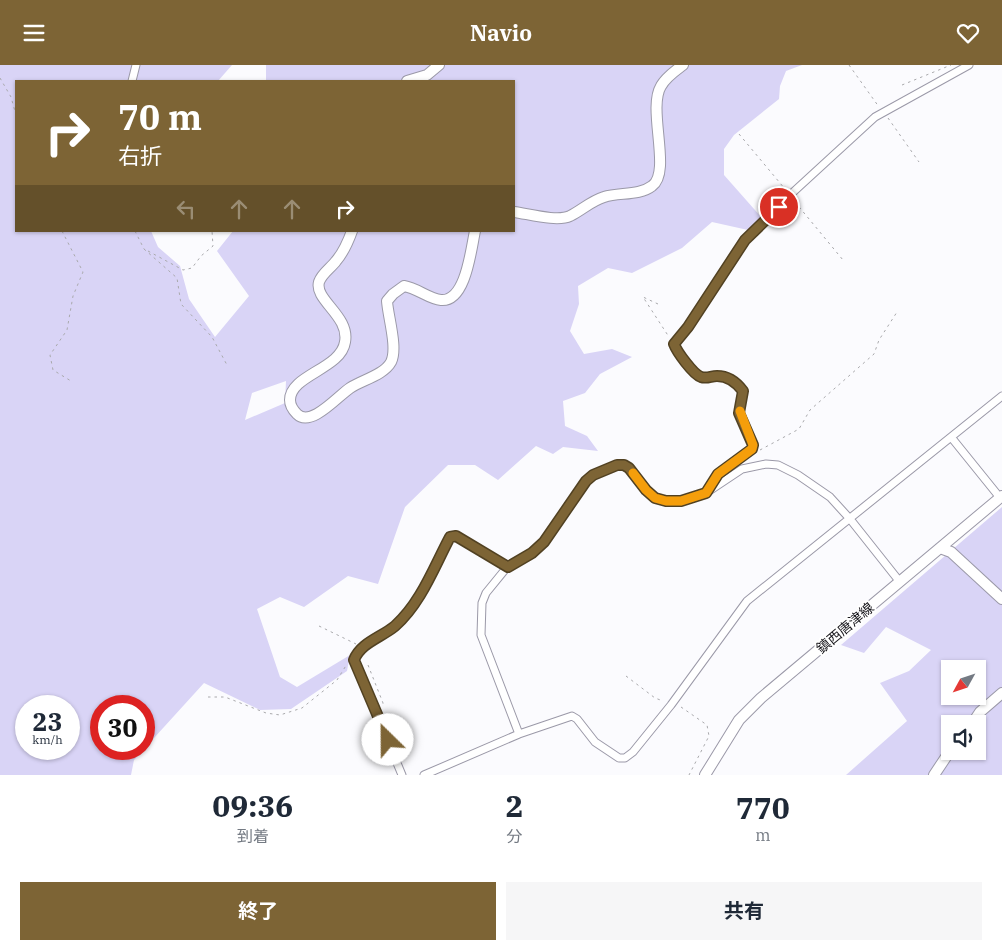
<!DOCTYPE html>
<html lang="ja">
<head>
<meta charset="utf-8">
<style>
	body { margin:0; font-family:"IBM Plex Serif","Noto Sans JP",serif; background:#f6f6f7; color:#1f2937; height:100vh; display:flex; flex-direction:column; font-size:19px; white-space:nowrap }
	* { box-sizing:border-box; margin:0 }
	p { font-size:16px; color:#747a83 }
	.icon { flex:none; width:28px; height:28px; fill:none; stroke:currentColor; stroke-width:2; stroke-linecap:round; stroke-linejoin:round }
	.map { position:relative; height:710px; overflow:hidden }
	.drawer { display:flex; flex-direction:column; background:#fff; flex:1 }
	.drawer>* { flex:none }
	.top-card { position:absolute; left:15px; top:15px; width:500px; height:152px; border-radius:0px; box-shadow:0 1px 4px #0004; background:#7d6435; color:#fff; overflow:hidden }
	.needle { width:32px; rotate:230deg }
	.buttons { position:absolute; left:941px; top:595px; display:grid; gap:10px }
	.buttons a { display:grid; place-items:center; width:45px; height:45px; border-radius:0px; background:#fff; box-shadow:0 1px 4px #0004; font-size:25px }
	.speed { position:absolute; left:15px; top:630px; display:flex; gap:10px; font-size:25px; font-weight:700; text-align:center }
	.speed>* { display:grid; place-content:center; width:65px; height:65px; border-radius:50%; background:#fff; box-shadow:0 1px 4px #0004; line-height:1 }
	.speed small { font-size:12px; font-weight:400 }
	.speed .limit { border:8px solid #d22; background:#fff; color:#111 }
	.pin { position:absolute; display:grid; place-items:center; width:42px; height:42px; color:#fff; margin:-21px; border:2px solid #fff; border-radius:50%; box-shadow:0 1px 5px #0007 }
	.me { position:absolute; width:55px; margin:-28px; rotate:337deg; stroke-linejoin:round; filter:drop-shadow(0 0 4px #0008) }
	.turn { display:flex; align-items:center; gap:18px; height:105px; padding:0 20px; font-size:22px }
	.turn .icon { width:65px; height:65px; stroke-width:2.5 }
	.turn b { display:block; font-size:35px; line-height:42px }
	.lanes { display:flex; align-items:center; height:48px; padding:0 20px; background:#0003; justify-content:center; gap:25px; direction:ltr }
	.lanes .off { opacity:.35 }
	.eta { display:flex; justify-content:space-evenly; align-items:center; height:85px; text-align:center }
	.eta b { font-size:30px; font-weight:700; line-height:35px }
	.button { display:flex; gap:10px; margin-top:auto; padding:10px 20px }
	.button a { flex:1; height:58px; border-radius:0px; background:#7d6435; color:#fff; font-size:20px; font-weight:700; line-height:58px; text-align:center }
	.button a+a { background:#f6f6f7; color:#1f2937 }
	header { display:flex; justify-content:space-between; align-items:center; height:65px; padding:0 20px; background:#7d6435; color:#fff; font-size:22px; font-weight:700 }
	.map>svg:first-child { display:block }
	.green { fill:#d9d4f6; fill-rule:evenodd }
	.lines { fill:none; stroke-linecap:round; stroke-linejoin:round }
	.street-casing { stroke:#9b99a8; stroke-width:9 }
	.secondary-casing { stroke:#9b99a8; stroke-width:12 }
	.path { stroke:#a9a9ac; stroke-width:1; stroke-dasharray:2.5 4; stroke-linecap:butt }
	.street { stroke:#fff; stroke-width:7 }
	.secondary { stroke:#fff; stroke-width:10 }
	.route-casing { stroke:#514122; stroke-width:12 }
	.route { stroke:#7d6435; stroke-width:9 }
	.slow { stroke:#f59e0b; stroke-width:9 }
	.labels { text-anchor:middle; stroke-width:4; stroke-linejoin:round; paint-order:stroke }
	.street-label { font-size:14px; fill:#16151a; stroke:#fff }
</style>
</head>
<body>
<header><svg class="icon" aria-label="menu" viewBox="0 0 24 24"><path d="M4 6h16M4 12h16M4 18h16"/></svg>Navio<svg class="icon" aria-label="heart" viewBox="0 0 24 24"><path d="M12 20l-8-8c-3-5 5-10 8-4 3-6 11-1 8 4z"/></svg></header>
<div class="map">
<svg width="1002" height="710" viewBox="0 0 1002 710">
	<rect width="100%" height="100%" fill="#fbfbfe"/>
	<!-- green -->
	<path class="green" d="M0,0H232L218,16H16V166H151L158,182L180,201L189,234L215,272L249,231L217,186L233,166H514V16H266V0H802L786,6L780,21L779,34L734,70L724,84V110L762,153L748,165L712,157L682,183L632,208L608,203L578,221L579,239L570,266L584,289L612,284L632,292L600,309L585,328L563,336L565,361L587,371L598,386L563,382L553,389L536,381L498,415L475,400H448L405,442L378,519L348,511L304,542L280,532L257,544L280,612L297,622L350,590L347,606L291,644L260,645L204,618L134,695L131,710H0ZM286,316L285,338L245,355L252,328ZM26,641H69V684H26ZM101,641H144V684H101Z
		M1002,442V710H846L907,656L880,618L909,606L931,585L886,562L864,588L841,580ZM950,604H978V631H950ZM950,659H978V686H950Z"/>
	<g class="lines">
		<defs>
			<path id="street" d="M132,16L136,0
				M951,372L997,429
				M706,428L718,409L752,384L753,380L739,348L743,326C737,318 728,311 717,311C711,310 707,314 701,312C690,308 682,292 675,283L674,279L688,262L745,175L790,130L875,52L969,0
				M519,669L481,570L482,538L486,528L508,501L532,488L545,477L586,416L593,410L617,400H624L629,403L646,425L655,433L666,437L681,436L706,428L742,404L766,399L778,400L798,410L830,432L850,454L900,517
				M402,710L354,595C360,578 382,572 395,561C421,538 434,502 450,472L456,471L508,501
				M424,710L519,669L572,651L577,654L595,677L619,693H625L633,687L671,640L747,536L1002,331"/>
			<path id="secondary" d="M407,16L427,10L439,0
				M514,147C529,149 557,157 570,151C582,145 591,136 604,132C619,127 639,131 652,121C672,107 647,44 661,21C666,12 675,6 683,0
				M352,166C348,177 343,188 336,196C331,203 322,208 319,217C314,235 350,251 345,277C341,304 290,310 290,335C290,341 293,345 297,349C311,363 338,331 350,323C362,315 384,310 391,297C398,283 388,252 387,236L393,229L404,221C417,223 429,234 441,235C466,237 471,184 475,166
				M940,483L951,487L1002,534
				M972,659L980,647L1002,628
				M705,710L739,655L761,633L1002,431
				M934,710L950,686"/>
		</defs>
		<!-- street casing -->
		<use href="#street" class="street-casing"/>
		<!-- secondary casing -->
		<use href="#secondary" class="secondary-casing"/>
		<!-- path -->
		<path class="path" d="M849,0L879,42
			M0,13L11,32L16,50
			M902,20L951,0
			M888,53L919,97
			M739,69L785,124
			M795,137L843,195
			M62,166L83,207L73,231L67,265L50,290L53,305L71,316
			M135,166L144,184
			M144,184L177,213L181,239L212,272L227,300
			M148,186L183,205L192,203L201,191L213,181L212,166
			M658,239L643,232L669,272
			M760,385L799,364L810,345L874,289L879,275L897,247
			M319,561L356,579
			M368,600L383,638V642
			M626,611L655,633L663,636
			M208,632H225L266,648L280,650L302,643L337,615L347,599
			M681,642L707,660L709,671L689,710"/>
		<!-- street -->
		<use href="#street" class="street"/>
		<!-- secondary -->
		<use href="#secondary" class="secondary"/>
	</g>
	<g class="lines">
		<defs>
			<path id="route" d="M388,675L354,595C360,578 382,572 395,561C421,538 434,502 450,472L456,471L508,502L532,488L544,477L586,416L593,410L617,400H624L629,403L646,425L655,433L666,436H681L706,428L718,409L752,384L753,380L739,348L743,326C737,318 728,311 717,311C711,311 707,314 701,312C693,309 677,287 674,279L688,262L745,175L779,142"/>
		</defs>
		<!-- route casing -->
		<use href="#route" class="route-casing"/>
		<!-- route -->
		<use href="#route" class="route"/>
		<!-- slow -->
		<path class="slow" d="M633,408L646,425L655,433L666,436H681L706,428L718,409L752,384L753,380L740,346"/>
	</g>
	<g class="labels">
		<!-- street labels -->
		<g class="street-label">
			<text transform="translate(845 563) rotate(-40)" y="5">鎮西唐津線</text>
		</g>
	</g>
</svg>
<div class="buttons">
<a><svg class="needle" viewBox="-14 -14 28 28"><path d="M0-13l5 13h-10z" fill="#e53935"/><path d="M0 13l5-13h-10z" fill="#747a83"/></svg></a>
<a><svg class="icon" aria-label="sound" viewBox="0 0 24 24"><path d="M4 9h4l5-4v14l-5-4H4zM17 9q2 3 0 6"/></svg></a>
</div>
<div class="speed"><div>23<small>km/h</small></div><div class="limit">30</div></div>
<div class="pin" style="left:779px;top:142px;background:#d93025"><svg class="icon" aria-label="arrive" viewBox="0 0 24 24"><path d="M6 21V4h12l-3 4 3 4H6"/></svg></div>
<svg class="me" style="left:388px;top:675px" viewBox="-20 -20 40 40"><circle r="19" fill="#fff"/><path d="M0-13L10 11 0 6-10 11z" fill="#7d6435"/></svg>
<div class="top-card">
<div class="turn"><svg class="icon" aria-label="right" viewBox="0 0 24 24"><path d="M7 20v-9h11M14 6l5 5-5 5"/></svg><div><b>70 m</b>右折</div></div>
<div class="lanes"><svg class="icon off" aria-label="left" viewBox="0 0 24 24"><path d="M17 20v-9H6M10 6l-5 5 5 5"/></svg><svg class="icon off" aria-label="ahead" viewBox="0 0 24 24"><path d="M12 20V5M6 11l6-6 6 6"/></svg><svg class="icon off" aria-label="ahead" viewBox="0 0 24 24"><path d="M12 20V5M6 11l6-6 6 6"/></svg><svg class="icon" aria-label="right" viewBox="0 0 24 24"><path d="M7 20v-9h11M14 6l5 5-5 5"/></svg></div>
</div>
</div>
<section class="drawer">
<div class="eta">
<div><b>09:36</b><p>到着</p></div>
<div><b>2</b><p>分</p></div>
<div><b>770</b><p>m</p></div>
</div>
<div class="button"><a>終了</a><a>共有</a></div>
</section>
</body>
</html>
